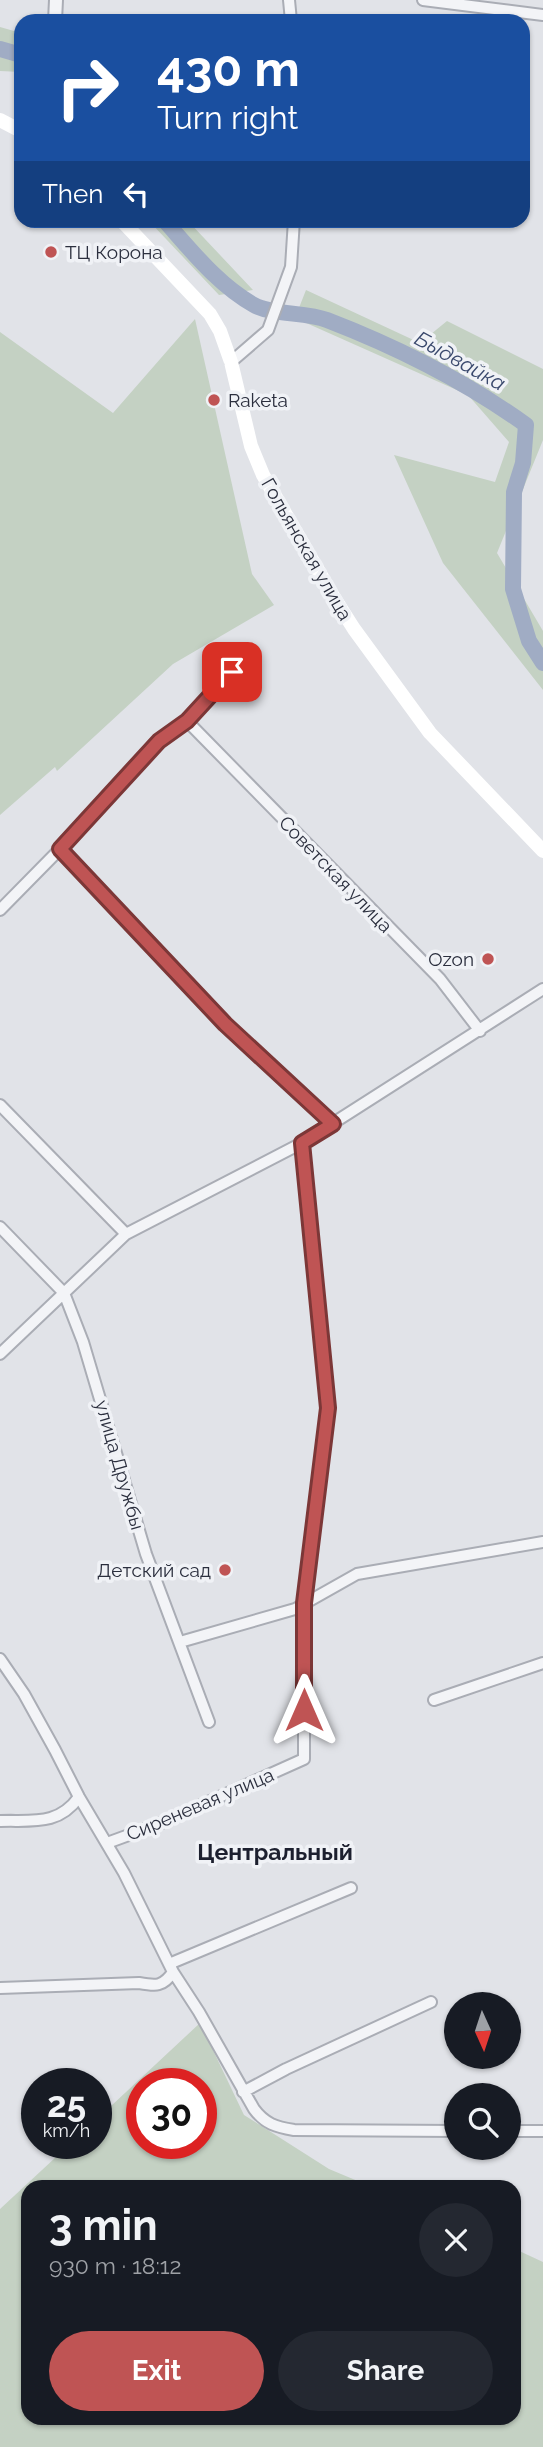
<!DOCTYPE html>
<html lang="en">
<head>
<meta charset="utf-8">
<style>
	body { margin:0; font-family:Raleway,sans-serif; background:#242831; color:#f1f3f6; height:100vh; display:flex; flex-direction:column; font-size:26px; white-space:nowrap }
	* { box-sizing:border-box; margin:0 }
	p { font-size:23px; color:#9ea1a6 }
	.icon { flex:none; width:38px; height:38px; fill:none; stroke:currentColor; stroke-width:2; stroke-linecap:round; stroke-linejoin:round }
	.map { position:relative; flex:1; overflow:hidden }
	.details { position:absolute; left:21px; top:2180px; width:500px; height:245px; display:flex; flex-direction:column; background:#171b24; border-radius:21px; box-shadow:0 2px 5px #0004 }
	.details>* { flex:none }
	.banner { position:absolute; left:14px; top:14px; width:516px; height:214px; border-radius:21px; box-shadow:0 2px 5px #0004; background:#1a4fa0; color:#fff; overflow:hidden }
	.needle { width:46px; rotate:177deg }
	.fabs { position:absolute; left:444px; top:1992px; display:grid; gap:14px }
	.fabs a { display:grid; place-items:center; width:77px; height:77px; border-radius:50%; background:#171b24; box-shadow:0 2px 5px #0004; font-size:35px }
	.speed { position:absolute; left:21px; top:2068px; display:flex; gap:14px; font-size:35px; font-weight:700; text-align:center }
	.speed>* { display:grid; place-content:center; width:91px; height:91px; border-radius:50%; background:#171b24; box-shadow:0 2px 5px #0004; line-height:1 }
	.speed small { font-size:18px; font-weight:400 }
	.speed .limit { border:10px solid #d22; background:#fff; color:#111 }
	.pin { position:absolute; display:grid; place-items:center; width:60px; height:60px; color:#fff; margin:-30px; border-radius:14px; box-shadow:0 4px 10px #0006 }
	.me { position:absolute; width:77px; margin:-38px; rotate:0deg; stroke-linejoin:round; filter:drop-shadow(0 0 5px #0008) }
	.turn { display:flex; align-items:center; gap:24px; height:147px; padding:0 28px; font-size:32px }
	.turn .icon { width:91px; height:91px; stroke-width:2.5 }
	.turn b { display:block; font-size:49px; line-height:60px }
	.then { display:flex; align-items:center; height:66px; padding:0 28px; background:#0003; gap:14px; font-size:26px }
	.round { display:grid; place-items:center; flex:none; width:74px; height:74px; border-radius:37px; background:#242831 }
	.overview { display:flex; align-items:center; justify-content:space-between; height:119px; padding:0 28px }
	h1 { font-size:42px; font-weight:700; line-height:52px }
	.action { display:flex; gap:14px; margin-top:auto; padding:14px 28px }
	.action a { flex:1; height:80px; border-radius:42px; background:#bf5454; color:#fff; font-size:28px; font-weight:700; line-height:80px; text-align:center }
	.action a+a { background:#242831; color:#f1f3f6 }
	.map>svg:first-child { display:block }
	.green { fill:#c4d1c3; fill-rule:evenodd }
	.lines { fill:none; stroke-linecap:round; stroke-linejoin:round }
	.river { stroke:#a0acc4; stroke-width:16 }
	.minor-casing { stroke:#aaadb5; stroke-width:14 }
	.tertiary-casing { stroke:#aaadb5; stroke-width:16 }
	.minor { stroke:#f3f4f7; stroke-width:10 }
	.tertiary { stroke:#f3f4f7; stroke-width:12 }
	.secondary { stroke:#fff; stroke-width:14 }
	.route-casing { stroke:#7c3737; stroke-width:18 }
	.route { stroke:#bf5454; stroke-width:12 }
	.poi-dot { fill:#bf5454; stroke:#f0f2f6; stroke-width:2.5 }
	.labels { text-anchor:middle; stroke-width:7; stroke-linejoin:round; paint-order:stroke }
	.poi-label { font-size:19px; fill:#2b2f3e; stroke:#f0f2f6; text-anchor:start }
	.street-label { font-size:19px; fill:#2b2f3e; stroke:#f0f2f6 }
	.water-label { font-size:21px; font-style:italic; fill:#3a496d; stroke:#f0f2f6 }
	.quarter-label { font-size:23px; font-weight:bold; fill:#1d202f; stroke:#f0f2f6 }
</style>
</head>
<body>
<div class="map">
<svg width="543" height="2447" viewBox="0 0 543 2447">
	<rect width="100%" height="100%" fill="#e1e3e8"/>
	<!-- green -->
	<path class="green" d="M0,27L21,33V72L0,71Z
		M149,221H188L253,290L219,295Z
		M306,290L420,343L447,321L543,369V440L497,553L543,631V690L443,563L394,455L495,482L509,442L468,395L295,318Z
		M195,319L252,574L274,605L173,664L57,771L55,767L0,815V332L113,413Z
		M200,2023L244,2115L329,2169L372,2187L28,2188V2418H514L515,2249L543,2262V2447H0V2209L70,2144H96V2120ZM142,2084H201V2144H142Z"/>
	<g class="lines">
		<!-- river -->
		<path class="river" d="M0,49L21,55
			M164,220C191,250 218,285 254,305C272,315 306,312 327,320C397,347 465,381 526,425L523,463L514,492L513,589L529,641L543,663"/>
		<defs>
			<path id="minor" d="M289,0L291,21
				M423,0L543,15
				M231,362L268,330L291,267L294,220
				M187,721L440,979L480,1031
				M60,849L225,1024L333,1124
				M0,910L60,849L159,741L187,721L246,655
				M0,1105L126,1234
				M0,1227L64,1293L83,1342L146,1554L209,1722
				M0,1354L126,1234L302,1143L543,989
				M180,1642L295,1609L357,1574L543,1542
				M0,1659L24,1694L55,1750L79,1797L124,1873L173,1972C163,1987 156,1986 139,1983L0,1988
				M434,1700L543,1663
				M0,1821C33,1820 58,1826 79,1797
				M107,1843L159,1824L304,1759V1603L328,1408L302,1143
				M169,1964L351,1888
				M173,1972L199,2012L254,2109C265,2124 276,2127 294,2130L457,2131
				M243,2092L286,2069L431,2002
				M509,2131H543"/>
			<path id="tertiary" d="M55,21L56,0"/>
		</defs>
		<!-- minor casing -->
		<use href="#minor" class="minor-casing"/>
		<!-- tertiary casing -->
		<use href="#tertiary" class="tertiary-casing"/>
		<!-- minor -->
		<use href="#minor" class="minor"/>
		<!-- tertiary -->
		<use href="#tertiary" class="tertiary"/>
		<!-- secondary -->
		<path class="secondary" d="M0,120L21,131
			M121,220L210,314L220,331L231,362L251,446L263,475L333,596L354,629L430,733L543,851"/>
	</g>
	<g class="lines">
		<defs>
			<path id="route" d="M232,672L187,721L159,741L60,849L225,1024L333,1124L302,1143L328,1408L304,1603V1710"/>
		</defs>
		<!-- route casing -->
		<use href="#route" class="route-casing"/>
		<!-- route -->
		<use href="#route" class="route"/>
	</g>
	<!-- markers -->
	<g class="poi-dot">
		<circle cx="51" cy="252" r="7"/>
		<circle cx="214" cy="400" r="7"/>
		<circle cx="488" cy="959" r="7"/>
		<circle cx="225" cy="1570" r="7"/>
	</g>
	<g class="labels">
		<!-- poi labels -->
		<g class="poi-label">
			<text x="65" y="259">ТЦ Корона</text>
			<text x="228" y="407">Raketa</text>
			<text x="474" y="966" text-anchor="end">Ozon</text>
			<text x="211" y="1577" text-anchor="end">Детский сад</text>
		</g>
		<!-- street labels -->
		<g class="street-label">
			<text transform="translate(307 549) rotate(60)" y="7">Гольянская улица</text>
			<text transform="translate(336 874) rotate(46)" y="7">Советская улица</text>
			<text transform="translate(120 1465) rotate(74)" y="7">улица Дружбы</text>
			<text transform="translate(200 1804) rotate(-23)" y="7">Сиреневая улица</text>
		</g>
		<!-- water labels -->
		<g class="water-label">
			<text transform="translate(460 361) rotate(29)" y="7">Быдвайка</text>
		</g>
		<!-- quarter labels -->
		<g class="quarter-label">
			<text x="275" y="1860">Центральный</text>
		</g>
	</g>
</svg>
<div class="fabs">
<a><svg class="needle" viewBox="-14 -14 28 28"><path d="M0-13l5 13h-10z" fill="#e53935"/><path d="M0 13l5-13h-10z" fill="#9ea1a6"/></svg></a>
<a><svg class="icon" aria-label="search" viewBox="0 0 24 24"><circle cx="10" cy="10" r="6"/><path d="M15 15l6 6"/></svg></a>
</div>
<div class="speed"><div>25<small>km/h</small></div><div class="limit">30</div></div>
<div class="pin" style="left:232px;top:672px;background:#d93025"><svg class="icon" aria-label="arrive" viewBox="0 0 24 24"><path d="M6 21V4h12l-3 4 3 4H6"/></svg></div>
<svg class="me" style="left:304px;top:1710px" viewBox="-20 -20 40 40"><path d="M0-17L14 15 0 8-14 15z" fill="#bf5454" stroke="#fff" stroke-width="4"/></svg>
<div class="banner">
<div class="turn"><svg class="icon" aria-label="right" viewBox="0 0 24 24"><path d="M7 20v-9h11M14 6l5 5-5 5"/></svg><div><b>430 m</b>Turn right</div></div>
<div class="then">Then<svg class="icon" aria-label="left" viewBox="0 0 24 24"><path d="M17 20v-9H6M10 6l-5 5 5 5"/></svg></div>
</div>
<section class="details">
<div class="overview"><div><h1>3 min</h1><p>930 m · 18:12</p></div><a class="round"><svg class="icon" aria-label="close" viewBox="0 0 24 24"><path d="M6 6l12 12M18 6L6 18"/></svg></a></div>
<div class="action"><a>Exit</a><a>Share</a></div>
</section>
</div>
</body>
</html>
